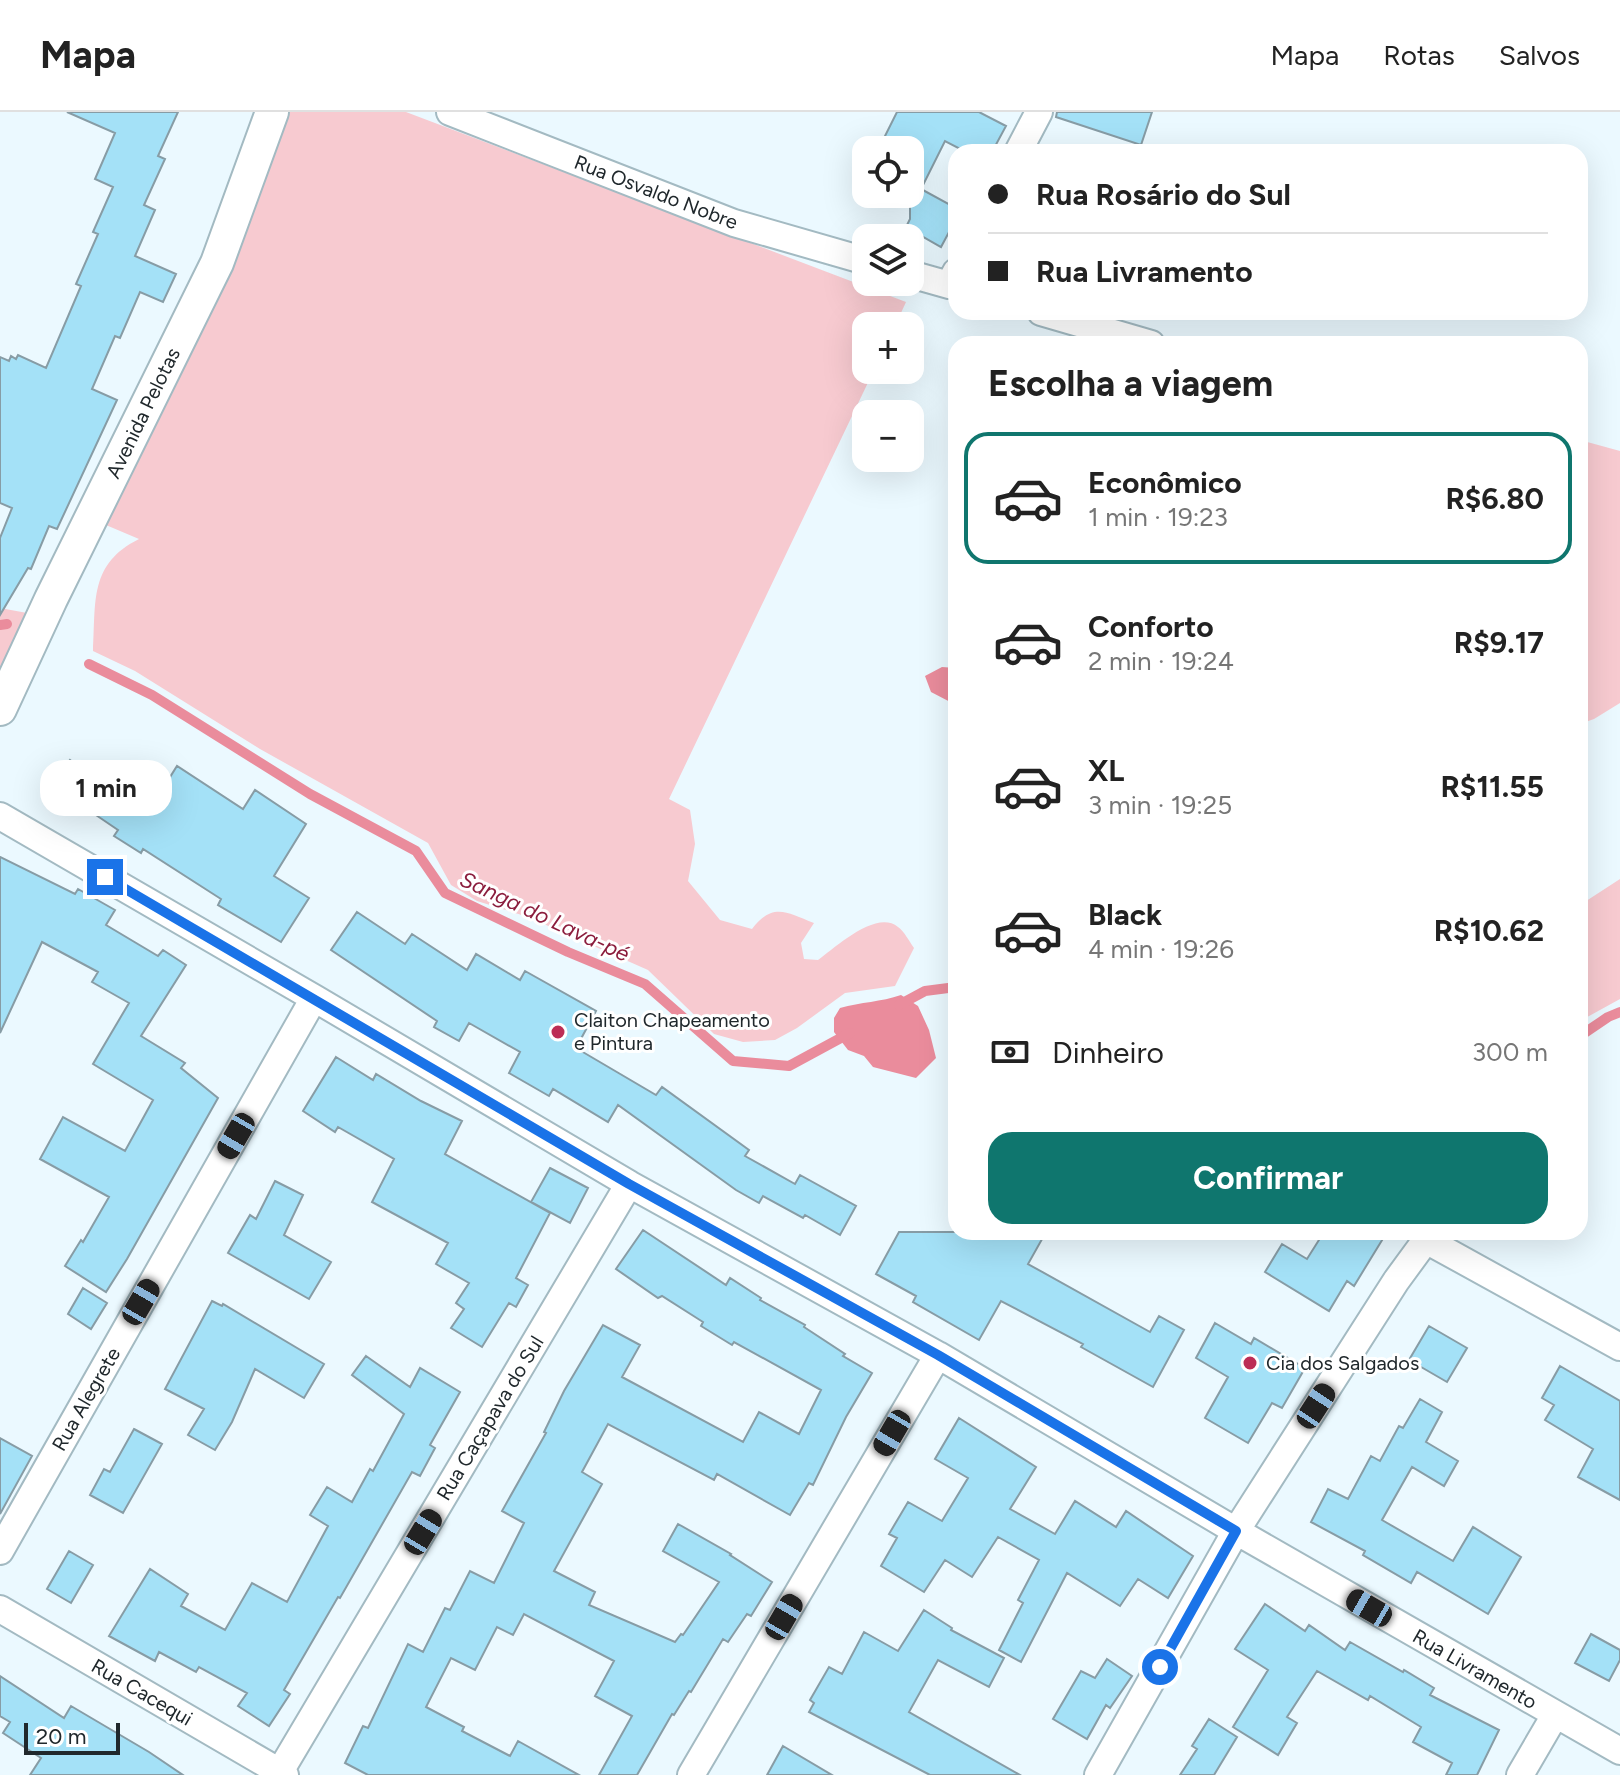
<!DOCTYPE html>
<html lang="pt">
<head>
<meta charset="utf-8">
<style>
  body { margin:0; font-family:Figtree,sans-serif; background:#f2f2f2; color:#222; height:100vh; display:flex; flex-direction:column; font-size:30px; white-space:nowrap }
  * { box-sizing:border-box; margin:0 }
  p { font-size:26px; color:#767676 }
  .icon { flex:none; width:44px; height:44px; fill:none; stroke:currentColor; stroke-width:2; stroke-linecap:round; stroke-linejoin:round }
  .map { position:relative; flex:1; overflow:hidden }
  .panel { position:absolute; left:948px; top:224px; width:640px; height:904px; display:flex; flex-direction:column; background:#fff; border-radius:24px; box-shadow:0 8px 32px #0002 }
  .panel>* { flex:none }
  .hud { position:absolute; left:948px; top:32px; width:640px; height:176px; border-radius:24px; box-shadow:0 8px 32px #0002; display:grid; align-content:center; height:176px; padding:0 40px; background:#fff }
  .fabs { position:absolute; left:852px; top:24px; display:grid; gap:16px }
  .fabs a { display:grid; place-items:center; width:72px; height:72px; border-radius:16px; background:#fff; box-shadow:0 8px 32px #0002; font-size:40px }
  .scale { position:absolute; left:24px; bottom:20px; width:96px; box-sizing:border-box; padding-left:8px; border:4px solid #20282c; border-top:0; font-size:22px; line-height:28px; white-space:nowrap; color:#20282c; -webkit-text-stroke:6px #fff; paint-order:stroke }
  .end { position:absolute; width:36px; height:36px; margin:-18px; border:10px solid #1a73e8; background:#fff; box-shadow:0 0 0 4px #fff }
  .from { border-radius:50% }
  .bubble { position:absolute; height:56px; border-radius:24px; background:#fff; box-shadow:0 8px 32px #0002; font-size:26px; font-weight:700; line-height:56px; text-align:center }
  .car { position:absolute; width:24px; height:48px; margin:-24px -12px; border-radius:10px; box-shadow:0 0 6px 2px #0007; background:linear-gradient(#222 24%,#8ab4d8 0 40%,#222 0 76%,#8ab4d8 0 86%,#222 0) }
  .hud b { display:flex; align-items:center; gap:28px; height:76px; font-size:30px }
  .hud b+b { border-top:2px solid #e0e0e0 }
  .hud i { width:20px; height:20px; background:#222 }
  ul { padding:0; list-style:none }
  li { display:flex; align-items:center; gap:24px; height:132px; margin:0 16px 12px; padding:0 24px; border:4px solid transparent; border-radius:24px }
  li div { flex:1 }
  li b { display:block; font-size:30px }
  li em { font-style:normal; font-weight:700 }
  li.active { border-color:#0f766e }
  li>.icon { width:72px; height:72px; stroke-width:1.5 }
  h2 { padding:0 40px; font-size:36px; line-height:96px }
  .pay { display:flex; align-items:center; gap:20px; height:88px; padding:0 40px; font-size:30px }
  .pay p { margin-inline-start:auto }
  .button { display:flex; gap:16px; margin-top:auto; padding:16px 40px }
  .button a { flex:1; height:92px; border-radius:24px; background:#0f766e; color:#fff; font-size:32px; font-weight:700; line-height:92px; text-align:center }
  header { display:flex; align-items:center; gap:48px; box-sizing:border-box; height:112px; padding:0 40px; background:#fff; border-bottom:2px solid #e0e0e0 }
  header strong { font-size:38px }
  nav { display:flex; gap:44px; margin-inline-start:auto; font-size:28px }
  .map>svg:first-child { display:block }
</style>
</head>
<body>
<header>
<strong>Mapa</strong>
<nav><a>Mapa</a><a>Rotas</a><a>Salvos</a></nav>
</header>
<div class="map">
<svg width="1620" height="1663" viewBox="0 0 1620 1663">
  <rect width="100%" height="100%" fill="#ebf9ff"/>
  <path fill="#f7cad0" d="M 276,0 L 406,0 L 906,190 L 895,214 L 866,214 L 866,258 L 874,258 L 669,687 L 690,698 L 695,732 L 688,769 L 720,808 L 752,817 C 773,790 786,800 814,811 L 801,831 L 804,847 L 818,848 C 835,836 876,797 898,815 C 904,819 909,829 914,836 L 895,874 L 845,881 L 797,916 L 775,928 L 743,930 L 714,922 L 648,858 L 528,805 L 477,789 L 451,773 L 428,731 L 260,637 L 135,559 L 93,539 C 96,489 89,452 139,427 L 87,405 Z
    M 1580,328 L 1620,339 L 1620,591 L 1594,607 L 1580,612 Z
    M 0,496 L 38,503 L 0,581 Z
    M 1620,767 L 1620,887 L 1580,909 L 1580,793 Z"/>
  <path fill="#ea8c9c" d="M 942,555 L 956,556 L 956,593 L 931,580 L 925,564 Z
    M 901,883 L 918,894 L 929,918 L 936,946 L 916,966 L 873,955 L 864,944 L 848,938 L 834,920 L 834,906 L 840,896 C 861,890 881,890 901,883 Z"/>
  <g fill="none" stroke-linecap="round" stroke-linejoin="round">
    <path stroke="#ea8c9c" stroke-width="10" d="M 0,513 L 7,512
      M 89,552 L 152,583 L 310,682 L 416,739 L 445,781 L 568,840 L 645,872 L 733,949 L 789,954 L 850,921
      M 899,893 L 925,879 L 956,875
      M 1580,924 L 1608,905 L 1620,900"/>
  </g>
  <path fill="#a4e1f7" stroke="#879ca5" stroke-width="2" d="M 67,0 L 178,0 L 158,44 L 165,47 L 144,93 L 155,98 L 135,144 L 176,162 L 163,190 L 140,180 L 120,226 L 115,224 L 92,277 L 117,288 L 57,417 L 49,414 L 31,457 L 28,456 L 0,503 L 0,426 L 12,396 L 0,391 L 0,245 L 9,249 L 11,244 L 16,247 L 18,243 L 46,256 L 81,174 L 76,172 L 98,122 L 93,120 L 113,75 L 95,67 L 115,21 Z
    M 897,0 L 979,0 L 1006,14 L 992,40 L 966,40 L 945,29 L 921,77 L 956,96 L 956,107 L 941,135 L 906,115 L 910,107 L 910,38 L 903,38 L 883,28 Z
    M 1057,0 L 1152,0 L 1141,33 L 1056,5 Z
    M 70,648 L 106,675 L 110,668 L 138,687 L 148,673 L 160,681 L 177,654 L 243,697 L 255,678 L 306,712 L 274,764 L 309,786 L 281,830 L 218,793 L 221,787 L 143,737 L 141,741 L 114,724 L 118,718 L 90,699 L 91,697 L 54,669 Z
    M 0,745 L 75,782 L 78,777 L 115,798 L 106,813 L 158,844 L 163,838 L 186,853 L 141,924 L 185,951 L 181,956 L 218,986 L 127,1147 L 106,1180 L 65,1154 L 81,1128 L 83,1130 L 109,1085 L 40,1047 L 63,1005 L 125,1039 L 153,988 L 93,952 L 129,891 L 92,870 L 98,860 L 42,830 L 0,921 Z
    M 357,800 L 405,832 L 412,822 L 467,858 L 476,842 L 520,868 L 525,859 L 596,899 L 576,936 L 656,983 L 662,975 L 749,1038 L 745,1044 L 795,1072 L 800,1063 L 856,1094 L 840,1123 L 805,1103 L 803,1106 L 763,1084 L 759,1091 L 736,1078 L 618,993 L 608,1010 L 553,977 L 549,984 L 509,961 L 520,940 L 469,911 L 459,929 L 434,915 L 437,909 L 331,838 Z
    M 336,945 L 373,968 L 376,962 L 421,989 L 462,1009 L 445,1042 L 550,1101 L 516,1166 L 528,1173 L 516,1195 L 509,1191 L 482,1235 L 451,1216 L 464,1197 L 456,1191 L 469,1171 L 436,1152 L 448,1131 L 372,1090 L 394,1047 L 338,1015 L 335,1020 L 303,999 Z
    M 550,1056 L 588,1076 L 570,1111 L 531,1090 Z
    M 275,1069 L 303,1083 L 284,1123 L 331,1150 L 309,1187 L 228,1141 L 250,1103 L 256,1107 Z
    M 643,1118 L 726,1173 L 730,1166 L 761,1186 L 760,1188 L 805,1213 L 804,1215 L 845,1242 L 843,1244 L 872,1261 L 846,1305 L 813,1373 L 809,1371 L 790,1403 L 717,1362 L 714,1368 L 608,1312 L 582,1360 L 602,1372 L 554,1459 L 595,1480 L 589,1493 L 675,1530 L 681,1522 L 683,1523 L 719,1470 L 663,1439 L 678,1412 L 731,1442 L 730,1443 L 772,1470 L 751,1504 L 747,1502 L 728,1530 L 723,1527 L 691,1580 L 689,1579 L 674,1603 L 672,1602 L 637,1663 L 599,1663 L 632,1604 L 595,1584 L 614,1549 L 524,1502 L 513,1523 L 497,1515 L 475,1558 L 451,1546 L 426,1595 L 464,1615 L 462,1619 L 510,1644 L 518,1629 L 579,1663 L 368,1663 L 345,1651 L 363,1614 L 368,1616 L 408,1532 L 423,1540 L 445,1496 L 450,1498 L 470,1459 L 494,1471 L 524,1411 L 502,1399 L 546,1321 L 544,1320 L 564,1279 L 603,1213 L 640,1233 L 622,1265 L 743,1330 L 759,1300 L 799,1322 L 821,1278 L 734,1230 L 732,1233 L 701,1214 L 703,1210 L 662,1184 L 658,1186 L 616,1157 Z
    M 899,1120 L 1046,1120 L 1028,1152 L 1150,1220 L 1159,1204 L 1184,1218 L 1153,1275 L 1081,1235 L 1083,1232 L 1001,1189 L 979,1228 L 913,1190 L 916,1184 L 876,1162 Z
    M 1324,1120 L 1387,1120 L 1354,1174 L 1347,1169 L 1329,1199 L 1265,1160 L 1282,1132 L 1307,1147 Z
    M 83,1176 L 107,1191 L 91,1217 L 68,1202 Z
    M 212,1189 L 222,1194 L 223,1192 L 324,1252 L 304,1286 L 255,1257 L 232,1310 L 215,1338 L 188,1323 L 204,1297 L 165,1277 Z
    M 1215,1211 L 1251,1232 L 1254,1226 L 1305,1256 L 1282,1296 L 1272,1291 L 1248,1331 L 1205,1306 L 1228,1265 L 1196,1246 Z
    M 1429,1214 L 1467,1236 L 1447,1270 L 1409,1248 Z
    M 366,1244 L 410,1275 L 420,1256 L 460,1280 L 430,1333 L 435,1336 L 420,1364 L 412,1360 L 340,1486 L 338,1485 L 284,1578 L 290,1582 L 269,1614 L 238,1594 L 247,1581 L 199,1555 L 196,1560 L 159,1540 L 155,1549 L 109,1524 L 150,1457 L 188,1482 L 181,1494 L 225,1518 L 252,1471 L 287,1490 L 328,1414 L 310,1403 L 327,1375 L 352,1390 L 370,1357 L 373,1359 L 404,1302 L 352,1263 Z
    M 1560,1254 L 1620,1289 L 1620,1388 L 1578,1365 L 1593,1337 L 1545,1308 L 1554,1293 L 1542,1286 Z
    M 1420,1287 L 1442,1300 L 1426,1330 L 1458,1349 L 1444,1374 L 1412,1355 L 1382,1408 L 1453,1449 L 1473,1415 L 1521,1445 L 1488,1502 L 1417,1460 L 1411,1471 L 1363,1443 L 1365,1439 L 1311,1410 L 1328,1377 L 1348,1387 L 1371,1344 L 1380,1349 L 1399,1314 L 1403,1316 Z
    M 959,1306 L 1036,1355 L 1010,1397 L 1055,1422 L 1075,1389 L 1116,1415 L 1126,1399 L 1193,1444 L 1168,1486 L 1138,1467 L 1120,1494 L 1067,1461 L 1021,1550 L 999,1538 L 1023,1491 L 1018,1488 L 1039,1448 L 998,1425 L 972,1465 L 945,1448 L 924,1480 L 881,1454 L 897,1426 L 889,1422 L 908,1390 L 942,1409 L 968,1366 L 935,1347 Z
    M 134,1317 L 162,1332 L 123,1401 L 90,1383 L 104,1357 L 110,1360 Z
    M 0,1326 L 32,1344 L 0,1402 Z
    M 69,1439 L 93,1453 L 71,1491 L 47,1477 Z
    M 1265,1492 L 1305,1519 L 1309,1513 L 1345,1538 L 1350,1530 L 1403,1560 L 1404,1558 L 1434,1576 L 1430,1583 L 1499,1618 L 1477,1663 L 1446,1663 L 1452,1651 L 1413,1630 L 1421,1615 L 1370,1584 L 1368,1588 L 1317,1559 L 1287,1605 L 1297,1611 L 1278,1643 L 1233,1615 L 1268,1558 L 1235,1537 Z
    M 924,1498 L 952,1516 L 951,1518 L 1004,1546 L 989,1575 L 938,1548 L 909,1600 L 1020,1663 L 930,1663 L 809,1600 L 814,1591 L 810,1588 L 829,1555 L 842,1562 L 864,1520 L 898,1539 Z
    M 1591,1522 L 1620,1538 L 1620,1548 L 1609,1569 L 1575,1551 Z
    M 1107,1547 L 1132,1564 L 1110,1596 L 1106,1593 L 1087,1627 L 1053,1607 L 1081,1559 L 1095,1566 Z
    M 0,1564 L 64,1606 L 71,1594 L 149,1640 L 183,1663 L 30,1663 L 41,1646 L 3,1621 L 10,1610 L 0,1604 Z
    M 1209,1607 L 1237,1625 L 1214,1663 L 1180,1663 L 1197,1637 L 1192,1634 Z
    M 783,1634 L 832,1663 L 767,1663 Z"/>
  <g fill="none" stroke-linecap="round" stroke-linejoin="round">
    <g stroke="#a3bac2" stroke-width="30">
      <path id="minor" d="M 450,0 L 734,111 L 866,149
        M 1018,40 L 1039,0
        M 910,162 L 949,173 L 956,160
        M 1041,200 L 1151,232
        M 0,704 L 314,886 L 629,1072 L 938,1243 L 1236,1419 L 1620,1639
        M 0,1439 L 314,886
        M 0,1497 L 285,1663
        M 278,1663 L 629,1072
        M 691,1663 L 938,1243
        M 1098,1663 L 1236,1419 L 1396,1169 L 1426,1128 L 1620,1235
        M 1520,1663 L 1555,1603"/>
    </g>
    <g stroke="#a3bac2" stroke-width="36">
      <path id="tertiary" d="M 0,597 L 51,487 L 217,151 L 272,0"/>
    </g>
    <use href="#minor" stroke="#fff" stroke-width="26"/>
    <use href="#tertiary" stroke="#fff" stroke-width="32"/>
  </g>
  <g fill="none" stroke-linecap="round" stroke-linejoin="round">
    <path stroke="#1a73e8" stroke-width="10" d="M 105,765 L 629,1072 L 938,1243 L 1236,1419 L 1160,1555"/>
  </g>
  <g fill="#bc2d56" stroke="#fff" stroke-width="3">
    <circle cx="558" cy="920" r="8"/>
    <circle cx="1250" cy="1251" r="8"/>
  </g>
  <g text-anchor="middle" stroke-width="6" stroke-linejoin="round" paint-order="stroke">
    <g font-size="20" fill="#20282c" stroke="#fff">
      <text transform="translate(656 80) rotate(21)" y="7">Rua Osvaldo Nobre</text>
      <text transform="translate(143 301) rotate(-64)" y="7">Avenida Pelotas</text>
      <text transform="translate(86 1287) rotate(-60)" y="7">Rua Alegrete</text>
      <text transform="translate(490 1306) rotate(-59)" y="7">Rua Caçapava do Sul</text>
      <text transform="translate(1475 1557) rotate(30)" y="7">Rua Livramento</text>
      <text transform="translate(142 1580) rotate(30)" y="7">Rua Cacequi</text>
    </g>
    <g font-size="20" fill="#20282c" stroke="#fff" text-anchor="start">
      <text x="574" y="915">Claiton Chapeamento<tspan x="574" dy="23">e Pintura</tspan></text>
      <text x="1266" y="1258">Cia dos Salgados</text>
    </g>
    <g font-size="22" font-style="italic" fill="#8b1d3d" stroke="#fff">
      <text transform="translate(545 804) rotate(25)" y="8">Sanga do Lava-pé</text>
    </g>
  </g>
</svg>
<div class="fabs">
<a><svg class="icon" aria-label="locate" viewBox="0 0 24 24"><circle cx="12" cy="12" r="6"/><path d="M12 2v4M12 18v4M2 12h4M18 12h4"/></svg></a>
<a><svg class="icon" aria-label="layers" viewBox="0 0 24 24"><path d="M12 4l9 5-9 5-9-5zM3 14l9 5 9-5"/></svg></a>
<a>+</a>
<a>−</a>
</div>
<div class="scale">20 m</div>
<i class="end from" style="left:1160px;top:1555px"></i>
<i class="end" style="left:105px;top:765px"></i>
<div class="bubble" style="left:40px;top:648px;width:132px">1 min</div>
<i class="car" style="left:236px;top:1024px;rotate:210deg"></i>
<i class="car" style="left:141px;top:1190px;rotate:30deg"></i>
<i class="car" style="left:1316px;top:1294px;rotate:33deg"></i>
<i class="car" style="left:892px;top:1321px;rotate:210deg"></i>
<i class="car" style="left:423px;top:1420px;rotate:31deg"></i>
<i class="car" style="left:1369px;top:1496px;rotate:300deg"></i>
<i class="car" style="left:784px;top:1505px;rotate:30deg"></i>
<div class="hud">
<b><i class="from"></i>Rua Rosário do Sul</b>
<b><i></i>Rua Livramento</b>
</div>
<section class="panel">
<h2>Escolha a viagem</h2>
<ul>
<li class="active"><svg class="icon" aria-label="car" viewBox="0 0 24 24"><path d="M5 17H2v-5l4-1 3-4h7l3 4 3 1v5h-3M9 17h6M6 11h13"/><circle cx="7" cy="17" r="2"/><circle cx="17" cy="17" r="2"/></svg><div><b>Econômico</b><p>1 min · 19:23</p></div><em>R$6.80</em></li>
<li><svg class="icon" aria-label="car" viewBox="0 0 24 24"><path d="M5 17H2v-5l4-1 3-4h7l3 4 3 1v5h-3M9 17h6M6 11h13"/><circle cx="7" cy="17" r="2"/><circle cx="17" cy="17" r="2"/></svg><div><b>Conforto</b><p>2 min · 19:24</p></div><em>R$9.17</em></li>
<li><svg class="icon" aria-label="car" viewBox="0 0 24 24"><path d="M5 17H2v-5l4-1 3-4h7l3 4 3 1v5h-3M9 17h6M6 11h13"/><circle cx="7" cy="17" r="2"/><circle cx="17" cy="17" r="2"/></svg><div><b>XL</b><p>3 min · 19:25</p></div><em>R$11.55</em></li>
<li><svg class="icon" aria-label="car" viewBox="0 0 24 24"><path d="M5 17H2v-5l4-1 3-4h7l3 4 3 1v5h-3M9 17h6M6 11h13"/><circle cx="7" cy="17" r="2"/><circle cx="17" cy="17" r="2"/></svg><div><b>Black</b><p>4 min · 19:26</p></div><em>R$10.62</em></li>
</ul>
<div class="pay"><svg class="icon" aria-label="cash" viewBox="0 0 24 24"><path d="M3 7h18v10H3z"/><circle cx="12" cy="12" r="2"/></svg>Dinheiro<p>300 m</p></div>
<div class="button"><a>Confirmar</a></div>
</section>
</div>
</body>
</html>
